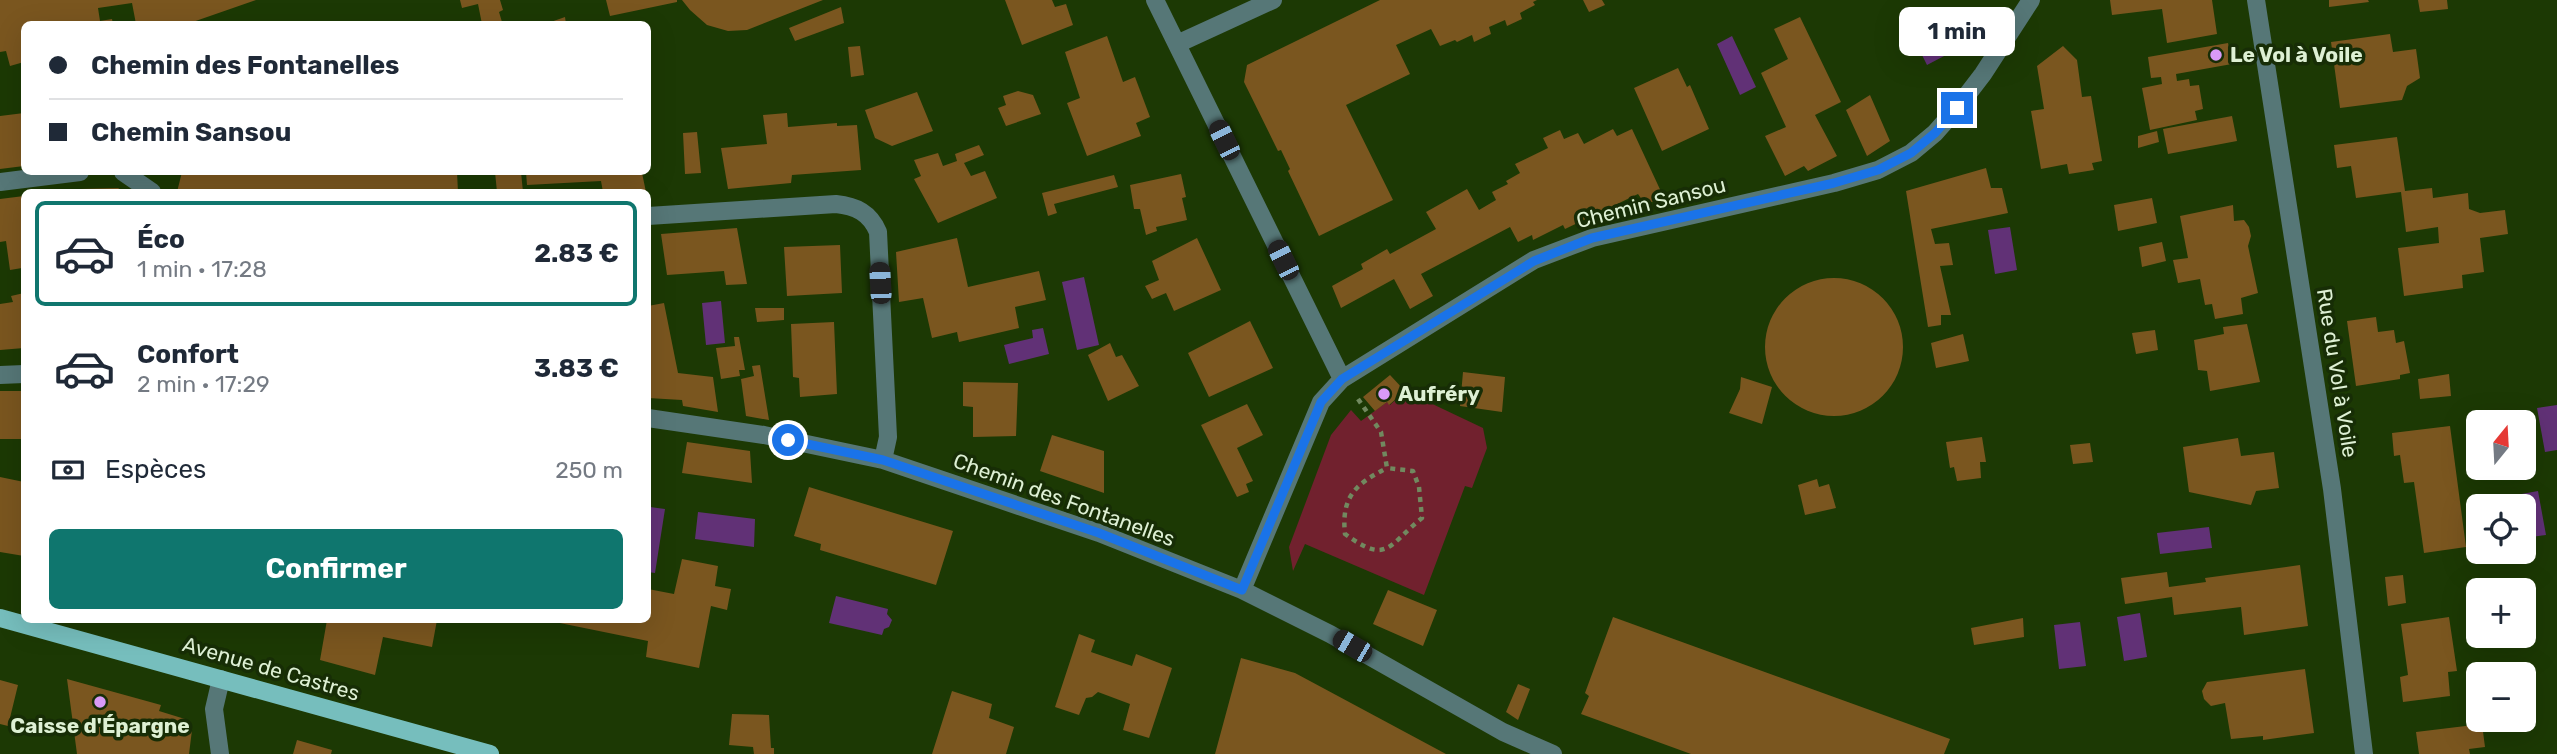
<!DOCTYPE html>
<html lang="fr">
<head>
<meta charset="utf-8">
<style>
  body { margin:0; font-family:Rubik,sans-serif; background:#f6f6f7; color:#1f2937; height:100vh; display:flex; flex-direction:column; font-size:26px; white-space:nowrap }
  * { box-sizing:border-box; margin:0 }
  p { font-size:23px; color:#747a83 }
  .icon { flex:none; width:38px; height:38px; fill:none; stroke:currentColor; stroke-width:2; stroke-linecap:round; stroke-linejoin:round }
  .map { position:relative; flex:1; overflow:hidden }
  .sheet { position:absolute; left:21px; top:189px; width:630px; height:434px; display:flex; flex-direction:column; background:#fff; border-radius:10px; box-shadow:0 7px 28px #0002 }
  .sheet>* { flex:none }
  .guide { position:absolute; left:21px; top:21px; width:630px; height:154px; border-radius:10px; box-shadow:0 7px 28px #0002; display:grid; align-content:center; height:154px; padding:0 28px; background:#fff }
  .needle { width:46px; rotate:18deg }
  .buttons { position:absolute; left:2466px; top:410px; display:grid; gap:14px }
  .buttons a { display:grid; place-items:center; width:70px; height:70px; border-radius:10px; background:#fff; box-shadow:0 7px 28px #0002; font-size:35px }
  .end { position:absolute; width:32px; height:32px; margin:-16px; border:9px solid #1a73e8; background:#fff; box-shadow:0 0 0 4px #fff }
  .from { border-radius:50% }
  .bubble { position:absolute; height:49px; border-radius:10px; background:#fff; box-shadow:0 7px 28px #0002; font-size:23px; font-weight:700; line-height:49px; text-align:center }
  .car { position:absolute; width:21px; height:42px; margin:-21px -10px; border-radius:9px; box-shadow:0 0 5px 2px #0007; background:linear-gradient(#222 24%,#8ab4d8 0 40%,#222 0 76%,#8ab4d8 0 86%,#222 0) }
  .guide b { display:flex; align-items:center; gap:24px; height:66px; font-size:26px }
  .guide b+b { border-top:2px solid #e0e1e3 }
  .guide i { width:18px; height:18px; background:#1f2937 }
  ul { padding:12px 0 0; list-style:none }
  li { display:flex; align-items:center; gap:21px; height:105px; margin:0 14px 10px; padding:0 14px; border:4px solid transparent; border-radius:10px }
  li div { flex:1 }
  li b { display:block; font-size:26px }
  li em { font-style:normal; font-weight:700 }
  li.current { border-color:#0f766e }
  li>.icon { width:63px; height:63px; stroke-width:1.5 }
  .pay { display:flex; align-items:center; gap:18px; height:77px; padding:0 28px; font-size:26px }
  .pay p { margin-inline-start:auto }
  .action { display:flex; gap:14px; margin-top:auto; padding:14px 28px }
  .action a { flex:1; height:80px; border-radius:10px; background:#0f766e; color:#fff; font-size:28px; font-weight:700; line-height:80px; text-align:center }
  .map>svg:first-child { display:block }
</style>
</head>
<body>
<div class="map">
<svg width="2557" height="754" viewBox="0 0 2557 754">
  <rect width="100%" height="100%" fill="#1c3904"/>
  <path fill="#71212e" d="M 1405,391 L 1483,428 L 1487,448 L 1472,488 L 1465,486 L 1424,595 L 1305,544 L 1293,571 L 1289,547 L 1331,435 L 1351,410 L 1361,421 L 1387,402 L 1390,405 Z"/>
  <path fill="#613176" d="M 1925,13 L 1946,55 L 1927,65 L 1906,23 Z
    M 1732,36 L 1756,87 L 1740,95 L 1717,44 Z
    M 2010,227 L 2017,270 L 1995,274 L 1988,230 Z
    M 1084,277 L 1099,345 L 1077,350 L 1062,282 Z
    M 721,301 L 725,343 L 706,345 L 702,303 Z
    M 1043,328 L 1049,354 L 1009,364 L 1004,345 L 1033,338 L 1032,330 Z
    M 2557,405 L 2557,450 L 2545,452 L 2537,408 Z
    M 2538,491 L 2546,535 L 2524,538 L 2524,506 L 2518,506 L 2516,495 Z
    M 650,507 L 665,509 L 655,573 L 648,572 L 648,525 Z
    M 698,512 L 755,519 L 754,547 L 695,539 Z
    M 2209,527 L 2212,548 L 2160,554 L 2157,533 Z
    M 836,596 L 888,609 L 887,614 L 892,620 L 889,627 L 884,629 L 882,635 L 829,623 Z
    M 2140,613 L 2147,657 L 2124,661 L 2117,617 Z
    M 2080,622 L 2086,666 L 2059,669 L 2054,625 Z"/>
  <path fill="#7a561f" d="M 0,0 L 256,0 L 187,24 L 136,24 L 132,3 L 98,8 L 100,21 L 112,19 L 113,24 L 24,24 L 24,62 L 10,66 L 6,51 L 0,52 Z
    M 460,0 L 500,0 L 503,10 L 499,12 L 502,22 L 482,24 L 478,4 L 462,8 Z
    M 606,0 L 677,0 L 677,2 L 610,16 Z
    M 682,0 L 823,0 L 747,30 L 728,31 L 707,25 L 690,10 Z
    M 1005,0 L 1052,0 L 1055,7 L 1066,4 L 1073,25 L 1022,45 Z
    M 1380,0 L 1537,0 L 1533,2 L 1535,5 L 1520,13 L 1522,19 L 1507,26 L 1505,20 L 1489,27 L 1491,34 L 1474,42 L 1472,35 L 1457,42 L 1455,40 L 1440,46 L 1431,29 L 1396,45 L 1410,74 L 1346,105 L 1393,200 L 1319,236 L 1288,171 L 1290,169 L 1281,150 L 1278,151 L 1244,82 L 1247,65 Z
    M 1583,0 L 1602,0 L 1605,5 L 1589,12 Z
    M 2110,0 L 2212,0 L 2217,34 L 2167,43 L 2162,9 L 2112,15 Z
    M 2329,0 L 2368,0 L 2369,2 L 2329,7 Z
    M 2418,0 L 2447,0 L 2448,9 L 2420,12 Z
    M 841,7 L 844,23 L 795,41 L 789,28 Z
    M 565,17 L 566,24 L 545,24 Z
    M 1800,17 L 1841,102 L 1815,115 L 1837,156 L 1808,171 L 1804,166 L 1785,176 L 1765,136 L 1786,127 L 1761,73 L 1788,59 L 1774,29 Z
    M 2390,34 L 2393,52 L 2416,49 L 2420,78 L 2407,86 L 2402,100 L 2340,108 L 2331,42 Z
    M 1107,36 L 1123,82 L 1135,77 L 1150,117 L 1136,123 L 1141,136 L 1087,156 L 1067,103 L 1080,98 L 1065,52 Z
    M 2228,43 L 2232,64 L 2176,74 L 2177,81 L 2189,79 L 2190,86 L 2199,85 L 2203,109 L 2195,111 L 2197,120 L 2150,130 L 2142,88 L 2162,84 L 2161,77 L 2151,78 L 2148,57 Z
    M 860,46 L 864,75 L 851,77 L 848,47 Z
    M 2063,46 L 2077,60 L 2082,97 L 2091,96 L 2102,161 L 2092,163 L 2094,170 L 2069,174 L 2067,164 L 2041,169 L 2031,111 L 2044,109 L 2037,66 Z
    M 1678,68 L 1687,87 L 1690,85 L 1709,129 L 1662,151 L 1634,88 Z
    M 1018,91 L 1033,95 L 1041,114 L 1006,126 L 998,108 L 1006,105 L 1003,96 Z
    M 917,92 L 933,131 L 892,146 L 875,138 L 865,110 Z
    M 1870,95 L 1890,141 L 1867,156 L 1846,110 Z
    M 24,113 L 24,166 L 0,169 L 0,116 Z
    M 787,113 L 788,127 L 837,123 L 837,126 L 857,125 L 861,170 L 792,175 L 791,183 L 728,189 L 721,148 L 767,144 L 763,115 Z
    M 2232,116 L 2237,141 L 2168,154 L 2163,129 Z
    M 1613,129 L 1617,136 L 1632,129 L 1664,198 L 1645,204 L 1638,194 L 1565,229 L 1563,225 L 1533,240 L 1532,235 L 1518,242 L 1510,227 L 1421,274 L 1433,296 L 1410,309 L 1394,279 L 1341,308 L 1332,286 L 1363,269 L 1361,264 L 1387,249 L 1390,254 L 1436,229 L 1426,212 L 1467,189 L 1479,210 L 1496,200 L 1492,192 L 1508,184 L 1506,181 L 1520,173 L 1515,164 L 1548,148 L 1543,138 L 1560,130 L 1564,139 L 1578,133 L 1584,144 Z
    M 2157,131 L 2159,142 L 2138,148 L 2138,136 Z
    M 697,132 L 701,173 L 685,174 L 683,133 Z
    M 2397,137 L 2405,191 L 2432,188 L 2433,198 L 2468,193 L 2469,209 L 2480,213 L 2505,210 L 2508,234 L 2480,238 L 2484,272 L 2462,275 L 2463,288 L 2404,296 L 2398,248 L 2439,243 L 2438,227 L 2406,232 L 2401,192 L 2356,198 L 2351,166 L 2337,168 L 2334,145 Z
    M 979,145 L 984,155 L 964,163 L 971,176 L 985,171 L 997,198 L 938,223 L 914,179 L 921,176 L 914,160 L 938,153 L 943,166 L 957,161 L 955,154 Z
    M 1986,168 L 1991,188 L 2002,188 L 2008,213 L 1931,229 L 1935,244 L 1949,243 L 1953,265 L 1940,266 L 1951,315 L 1941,315 L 1941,325 L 1928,327 L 1906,191 Z
    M 182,172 L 321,172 L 322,174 L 352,172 L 457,172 L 458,192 L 177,192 Z
    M 495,172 L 521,172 L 523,192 L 497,192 Z
    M 526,172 L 642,173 L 646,192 L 603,192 L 601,181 L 527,185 Z
    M 1181,174 L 1186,197 L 1182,198 L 1187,220 L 1156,227 L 1157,231 L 1146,235 L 1140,209 L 1134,209 L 1130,185 Z
    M 1114,175 L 1118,187 L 1054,204 L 1057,213 L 1048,216 L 1042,193 Z
    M 118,188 L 125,192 L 60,192 L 60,191 L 80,189 Z
    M 24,196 L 24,275 L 23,275 L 22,268 L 10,270 L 6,241 L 0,242 L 0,199 Z
    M 2152,198 L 2157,223 L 2118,231 L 2114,205 Z
    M 2233,205 L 2234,221 L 2244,220 L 2249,227 L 2251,236 L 2248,246 L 2258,293 L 2241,298 L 2243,314 L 2215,319 L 2212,304 L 2205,305 L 2200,279 L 2178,283 L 2173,260 L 2188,258 L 2180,216 Z
    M 737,228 L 747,284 L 726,285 L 724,271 L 667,275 L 661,234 Z
    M 957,238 L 968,287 L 1039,271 L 1046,300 L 1015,307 L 1019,328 L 959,342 L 957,332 L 932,338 L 923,298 L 899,302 L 896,252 Z
    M 1197,238 L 1221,290 L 1174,311 L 1166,293 L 1152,299 L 1145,286 L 1159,280 L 1152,261 Z
    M 2162,242 L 2166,261 L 2142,267 L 2139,247 Z
    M 840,245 L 842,293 L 787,296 L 784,247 Z
    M1765 347a69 69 0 1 1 138 0a69 69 0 1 1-138 0Z
    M 24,293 L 24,348 L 0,350 L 0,304 L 13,302 L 11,296 Z
    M 664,303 L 678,373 L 713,377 L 718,412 L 683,406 L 682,400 L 648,398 L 648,351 L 651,351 L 648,306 Z
    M 755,308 L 784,308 L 784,320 L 757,322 Z
    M 2376,317 L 2378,332 L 2394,330 L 2396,343 L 2404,341 L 2410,373 L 2400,375 L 2400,379 L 2356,386 L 2347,321 Z
    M 1250,321 L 1273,368 L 1209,397 L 1188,353 Z
    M 834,322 L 837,394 L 800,397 L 799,378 L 793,377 L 791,324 Z
    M 2247,324 L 2260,382 L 2210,391 L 2207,371 L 2198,370 L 2194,340 L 2224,334 L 2223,327 Z
    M 2155,330 L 2158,350 L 2136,354 L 2132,333 Z
    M 1963,334 L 1969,361 L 1936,368 L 1931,343 Z
    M 734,337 L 739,337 L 745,370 L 739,370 L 740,376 L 721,379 L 716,348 L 735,346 Z
    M 1110,343 L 1116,357 L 1122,355 L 1139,386 L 1108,401 L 1088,355 Z
    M 760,365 L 769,420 L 746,416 L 741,379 L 754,376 L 752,366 Z
    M 1463,372 L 1505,377 L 1502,412 L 1460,406 Z
    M 2449,374 L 2451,396 L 2420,399 L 2418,379 Z
    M 1390,375 L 1405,391 L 1389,405 L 1387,402 L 1375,411 L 1363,397 Z
    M 1741,377 L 1772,387 L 1762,424 L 1729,413 L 1740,389 Z
    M 963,382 L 1018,383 L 1016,436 L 973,437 L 973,407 L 963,406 Z
    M 0,391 L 24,391 L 24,439 L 0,439 Z
    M 1247,404 L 1263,435 L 1237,448 L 1253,481 L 1246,484 L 1249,492 L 1237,497 L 1201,425 Z
    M 2450,426 L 2466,547 L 2424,553 L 2414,482 L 2404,483 L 2400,455 L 2394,456 L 2392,433 Z
    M 1052,435 L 1104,451 L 1104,493 L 1040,471 Z
    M 1982,437 L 1986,462 L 1980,462 L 1981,478 L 1957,481 L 1954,467 L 1950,468 L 1946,442 Z
    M 2238,438 L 2241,456 L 2274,452 L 2279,488 L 2256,491 L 2251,505 L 2189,492 L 2183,447 Z
    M 687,442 L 750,451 L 752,483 L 682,473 Z
    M 2090,443 L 2093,462 L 2073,464 L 2070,445 Z
    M 0,477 L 24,482 L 24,556 L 0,552 Z
    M 1817,479 L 1819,487 L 1829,484 L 1836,508 L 1805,515 L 1798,485 Z
    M 809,487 L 953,531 L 936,585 L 820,550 L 821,544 L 794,536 Z
    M 682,559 L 718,566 L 715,586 L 731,589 L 727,610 L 711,606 L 699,668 L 646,657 L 648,641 L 550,621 L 648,620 L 648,589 L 674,594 Z
    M 2300,565 L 2308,626 L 2244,635 L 2241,607 L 2174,615 L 2172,597 L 2125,604 L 2121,578 L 2167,572 L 2169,587 L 2206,582 L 2205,578 Z
    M 2403,575 L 2406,603 L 2388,606 L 2385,577 Z
    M 1388,590 L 1437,610 L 1423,646 L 1373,624 Z
    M 1613,617 L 1950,739 L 1944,754 L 1691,754 L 1581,714 L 1589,696 L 1585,693 Z
    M 2449,617 L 2457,671 L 2448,672 L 2450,696 L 2403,702 L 2400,677 L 2408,675 L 2401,624 Z
    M 2023,618 L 2024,637 L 1974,645 L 1971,628 Z
    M 327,620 L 437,620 L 432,647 L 383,637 L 375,675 L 320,660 Z
    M 1079,634 L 1095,640 L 1091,652 L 1132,666 L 1136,654 L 1172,668 L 1149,738 L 1123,730 L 1130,704 L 1098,692 L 1092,697 L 1086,698 L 1079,715 L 1055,707 Z
    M 1241,658 L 1295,673 L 1446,754 L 1215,754 Z
    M 2305,669 L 2314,733 L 2263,740 L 2263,736 L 2231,739 L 2225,703 L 2211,706 L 2204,699 L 2202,691 L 2207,682 Z
    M 67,679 L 161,705 L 159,711 L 185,719 L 192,730 L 189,754 L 77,754 Z
    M 0,680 L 18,685 L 8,726 L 0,724 Z
    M 1518,684 L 1530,689 L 1518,720 L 1506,712 Z
    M 952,691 L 992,704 L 989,718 L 1014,727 L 1006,754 L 932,754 Z
    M 732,714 L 769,715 L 771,748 L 774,748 L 774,754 L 754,754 L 753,747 L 729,745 Z
    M 2482,724 L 2485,747 L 2469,749 L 2470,754 L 2419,754 L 2416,732 Z
    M 297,740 L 332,750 L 331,754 L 293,754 Z"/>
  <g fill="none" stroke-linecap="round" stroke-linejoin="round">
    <path stroke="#71895f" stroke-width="4.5" stroke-dasharray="5 5" stroke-linecap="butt" d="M 1358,399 L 1381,432 L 1387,468 L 1413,471 L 1419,487 L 1422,518 C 1387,546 1388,565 1345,534 C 1341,496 1356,484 1387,468"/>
    <path stroke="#567777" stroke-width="18" d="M 1155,0 L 1342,379
      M 2256,0 L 2332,489 L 2364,754
      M 1177,44 L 1273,0
      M 123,172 L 152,192
      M 0,182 L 80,172
      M 648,216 L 836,204 C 856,206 870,213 878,232 L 888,437 L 883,460
      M 0,375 L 24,374
      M 648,418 L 764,435 L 883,460 L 1099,533 L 1242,590 L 1330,634 L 1503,732 L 1553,754
      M 1242,590 L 1321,402 L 1342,379 L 1534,260 L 1592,238 L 1834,183 L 1878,170 L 1911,153 L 1935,133 L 1957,108 L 1983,74 L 2031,0
      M 220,754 L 214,709 L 221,679"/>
    <path stroke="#76bebd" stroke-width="18" d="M 0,618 L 490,754"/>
  </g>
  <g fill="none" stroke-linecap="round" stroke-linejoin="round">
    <path stroke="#1a73e8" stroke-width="9" d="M 788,440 L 883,460 L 1099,533 L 1242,590 L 1321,402 L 1342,379 L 1534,261 L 1592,238 L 1834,183 L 1878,170 L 1911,153 L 1935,133 L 1957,108"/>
  </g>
  <g fill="#d99af7" stroke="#172d06" stroke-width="2.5">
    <circle cx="2216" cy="55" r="7"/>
    <circle cx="1384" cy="394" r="7"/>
    <circle cx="100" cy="702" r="7"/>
  </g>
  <g text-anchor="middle" stroke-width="7" stroke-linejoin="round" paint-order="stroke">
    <g font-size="21" font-weight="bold" fill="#def0d4" stroke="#172d06" text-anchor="start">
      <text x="2230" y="62">Le Vol à Voile</text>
      <text x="1398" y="401">Aufréry</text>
      <text x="100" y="733" text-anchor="middle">Caisse d'Épargne</text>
    </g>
    <g font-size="21" fill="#def0d4" stroke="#172d06">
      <text transform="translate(1651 203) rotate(-14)" y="7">Chemin Sansou</text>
      <text transform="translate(2337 373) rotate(81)" y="7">Rue du Vol à Voile</text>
      <text transform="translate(1064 500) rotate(20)" y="7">Chemin des Fontanelles</text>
      <text transform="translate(271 669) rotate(16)" y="7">Avenue de Castres</text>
    </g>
  </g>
</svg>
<div class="buttons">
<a><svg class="needle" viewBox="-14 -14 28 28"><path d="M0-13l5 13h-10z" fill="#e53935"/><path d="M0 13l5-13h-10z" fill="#747a83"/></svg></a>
<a><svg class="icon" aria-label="locate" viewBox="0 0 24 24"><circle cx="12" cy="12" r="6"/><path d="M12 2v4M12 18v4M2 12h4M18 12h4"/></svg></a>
<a>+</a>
<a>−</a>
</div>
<i class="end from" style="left:788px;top:440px"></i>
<i class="end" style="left:1957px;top:108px"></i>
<div class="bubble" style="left:1899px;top:7px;width:116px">1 min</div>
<i class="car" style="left:1224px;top:140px;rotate:334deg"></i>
<i class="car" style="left:1283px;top:260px;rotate:334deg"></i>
<i class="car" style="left:880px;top:283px;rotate:357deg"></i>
<i class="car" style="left:1352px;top:646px;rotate:300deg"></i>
<div class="guide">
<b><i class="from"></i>Chemin des Fontanelles</b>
<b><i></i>Chemin Sansou</b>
</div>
<section class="sheet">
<ul>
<li class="current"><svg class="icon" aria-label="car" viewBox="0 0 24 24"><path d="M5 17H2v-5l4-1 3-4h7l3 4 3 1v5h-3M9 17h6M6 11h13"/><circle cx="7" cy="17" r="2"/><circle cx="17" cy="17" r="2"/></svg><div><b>Éco</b><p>1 min · 17:28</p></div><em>2.83 €</em></li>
<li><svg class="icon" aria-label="car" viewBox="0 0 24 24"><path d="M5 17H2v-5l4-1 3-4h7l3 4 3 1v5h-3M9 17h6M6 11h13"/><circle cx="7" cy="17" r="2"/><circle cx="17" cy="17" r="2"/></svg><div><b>Confort</b><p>2 min · 17:29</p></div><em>3.83 €</em></li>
</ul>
<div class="pay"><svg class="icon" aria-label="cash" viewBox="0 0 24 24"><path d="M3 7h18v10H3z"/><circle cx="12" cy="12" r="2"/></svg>Espèces<p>250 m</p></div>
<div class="action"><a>Confirmer</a></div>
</section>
</div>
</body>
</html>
